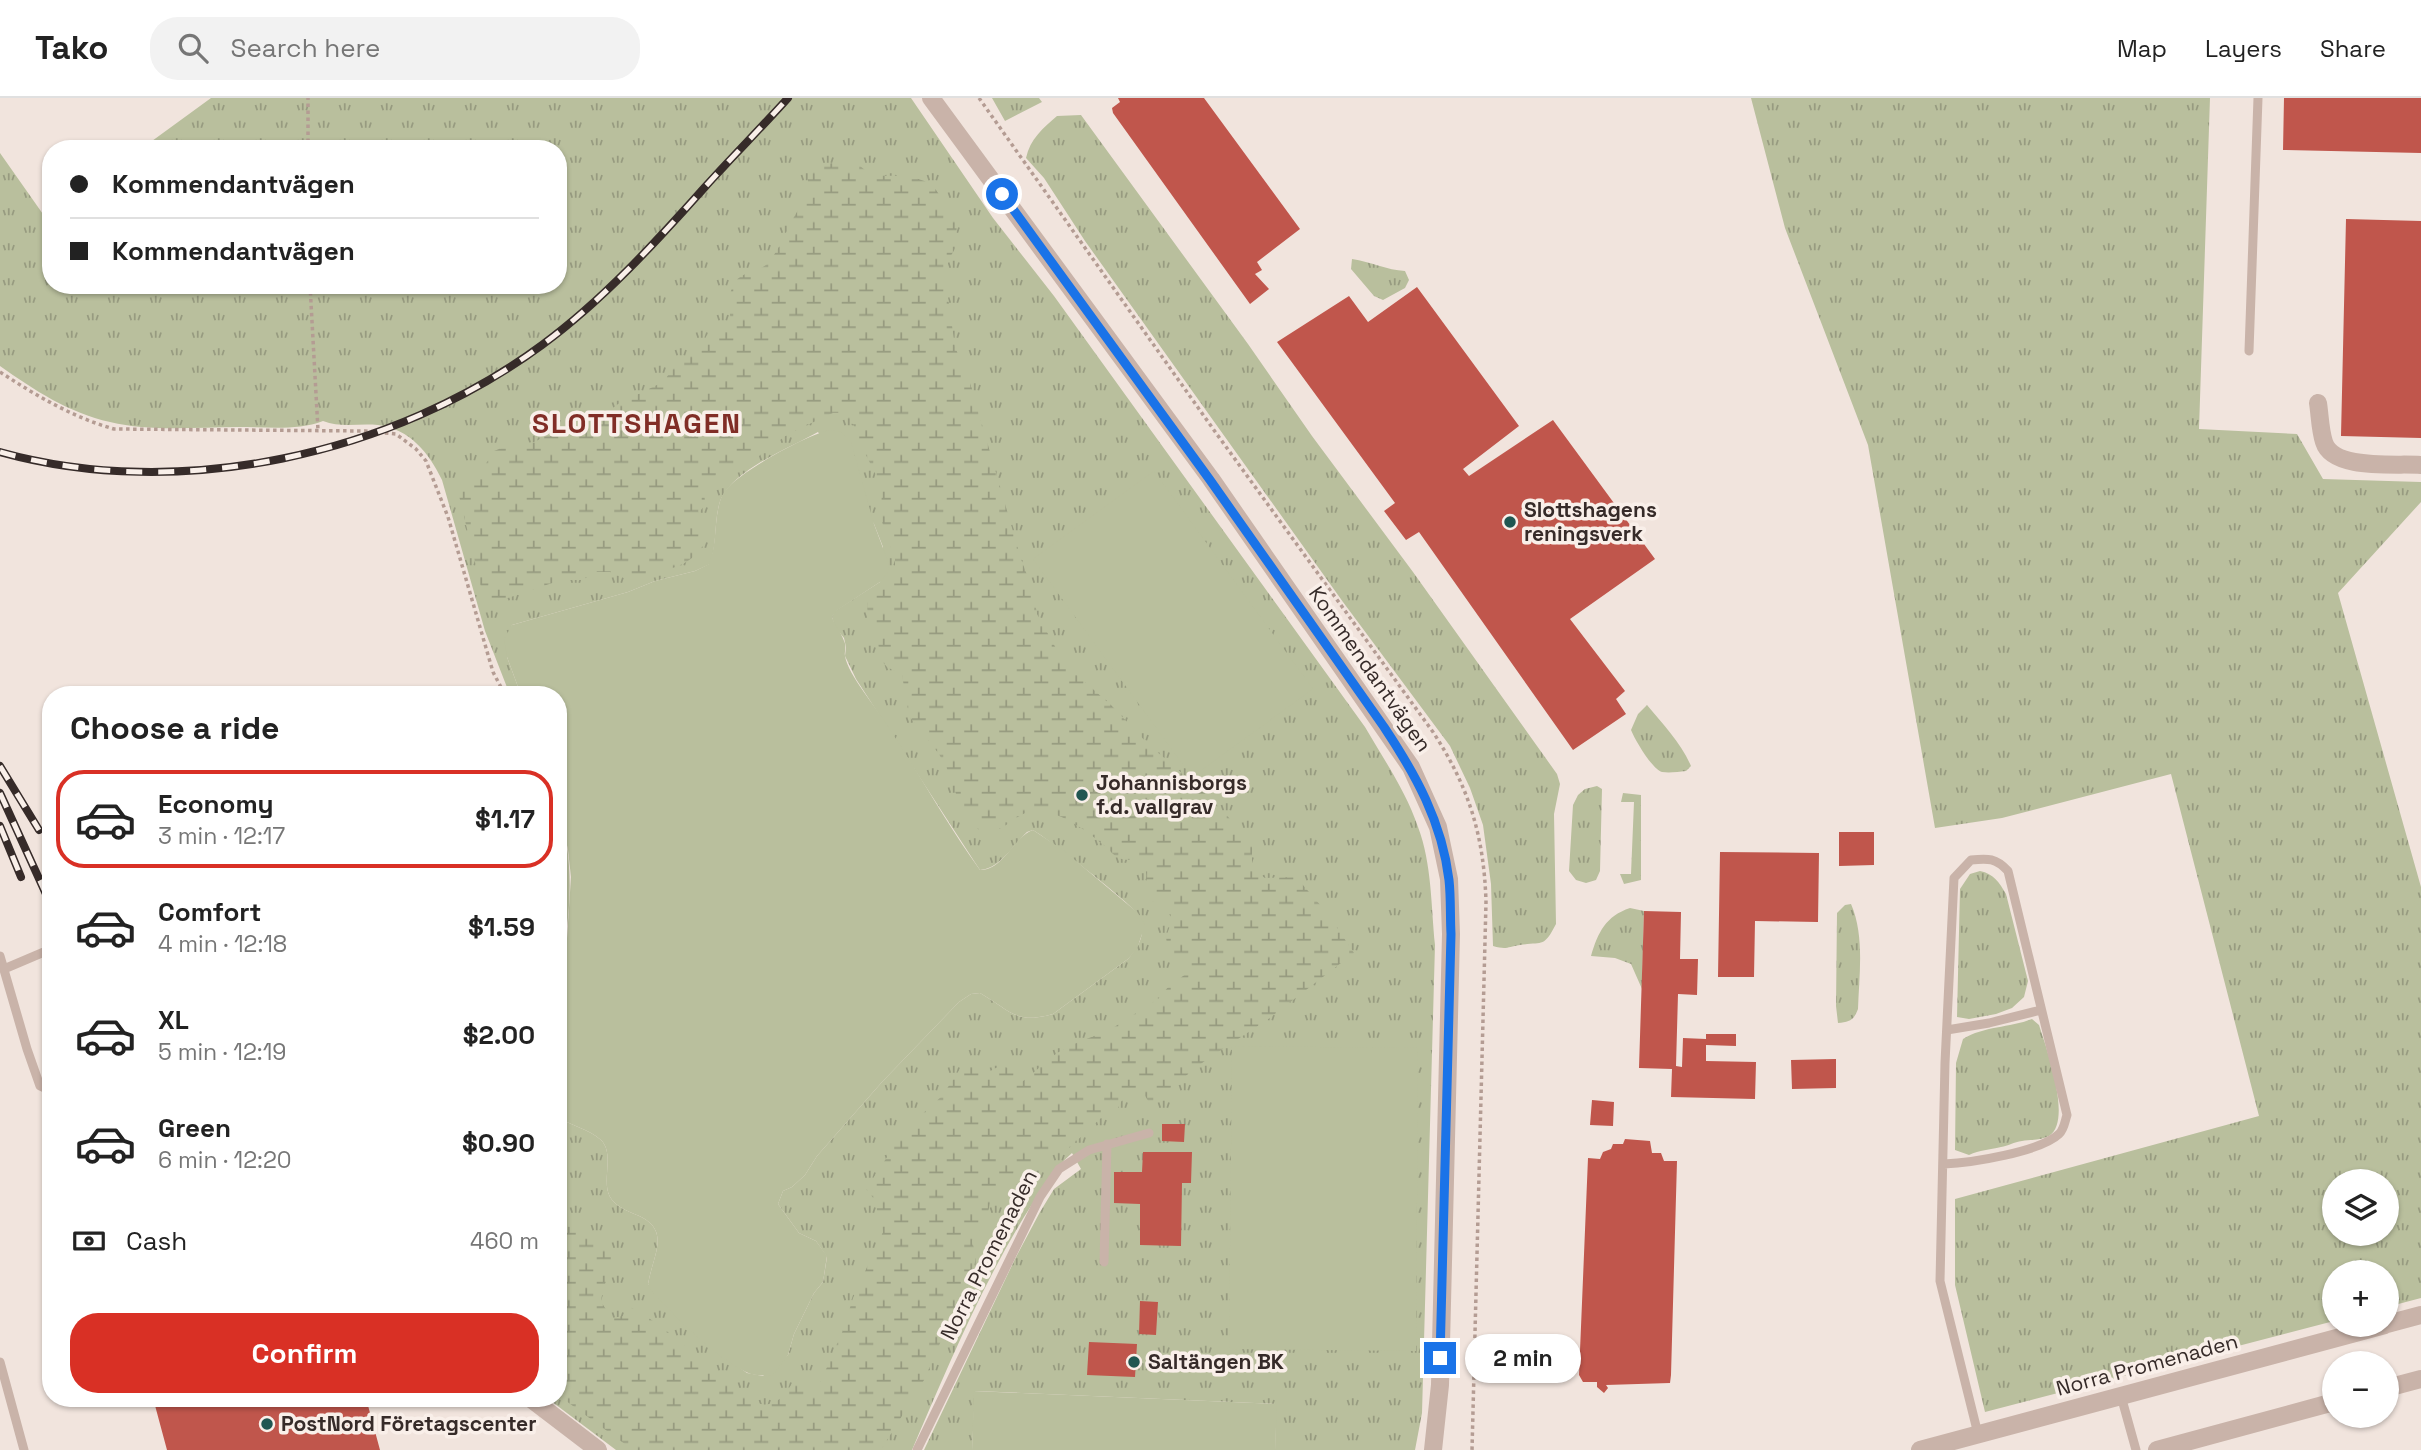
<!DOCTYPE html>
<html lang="en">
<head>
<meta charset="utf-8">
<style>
  body { margin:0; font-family:"Space Grotesk",sans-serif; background:#f2f2f2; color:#222; height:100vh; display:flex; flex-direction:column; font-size:26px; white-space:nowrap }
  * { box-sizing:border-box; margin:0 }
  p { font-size:23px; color:#767676 }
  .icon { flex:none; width:38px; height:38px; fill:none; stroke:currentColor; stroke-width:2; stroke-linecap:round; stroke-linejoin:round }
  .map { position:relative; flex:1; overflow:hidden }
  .side { position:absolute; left:42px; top:588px; width:525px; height:721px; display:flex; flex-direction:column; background:#fff; border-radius:28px; box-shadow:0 2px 5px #0004 }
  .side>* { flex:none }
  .top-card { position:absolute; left:42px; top:42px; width:525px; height:154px; border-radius:28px; box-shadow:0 2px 5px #0004; display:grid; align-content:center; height:154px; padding:0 28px; background:#fff }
  .fabs { position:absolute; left:2322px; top:1071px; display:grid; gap:14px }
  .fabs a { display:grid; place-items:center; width:77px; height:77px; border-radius:50%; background:#fff; box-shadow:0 2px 5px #0004; font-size:35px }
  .end { position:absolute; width:32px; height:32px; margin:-16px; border:9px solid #1a73e8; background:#fff; box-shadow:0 0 0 4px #fff }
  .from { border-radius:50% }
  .bubble { position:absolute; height:49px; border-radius:24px; background:#fff; box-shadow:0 2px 5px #0004; font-size:23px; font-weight:700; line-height:49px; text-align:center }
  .top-card b { display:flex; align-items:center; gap:24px; height:66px; font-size:26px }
  .top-card b+b { border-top:2px solid #e0e0e0 }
  .top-card i { width:18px; height:18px; background:#222 }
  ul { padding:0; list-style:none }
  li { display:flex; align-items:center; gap:21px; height:98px; margin:0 14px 10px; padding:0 14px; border:4px solid transparent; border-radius:28px }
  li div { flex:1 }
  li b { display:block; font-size:26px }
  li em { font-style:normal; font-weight:700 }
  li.active { border-color:#d93025 }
  li>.icon { width:63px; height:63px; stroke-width:1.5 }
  h2 { padding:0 28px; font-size:32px; line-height:84px }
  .pay { display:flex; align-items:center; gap:18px; height:77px; padding:0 28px; font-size:26px }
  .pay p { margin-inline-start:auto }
  .button { display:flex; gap:14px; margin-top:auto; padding:14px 28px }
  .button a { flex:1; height:80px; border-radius:28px; background:#d93025; color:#fff; font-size:28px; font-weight:700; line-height:80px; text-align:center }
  header { display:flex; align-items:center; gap:42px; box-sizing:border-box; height:98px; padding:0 35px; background:#fff; border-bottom:2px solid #e0e0e0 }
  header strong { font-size:33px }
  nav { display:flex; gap:38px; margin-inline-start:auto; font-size:24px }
  .search { width:490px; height:63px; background:#f2f2f2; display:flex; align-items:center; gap:18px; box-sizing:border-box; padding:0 24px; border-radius:28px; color:#767676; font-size:26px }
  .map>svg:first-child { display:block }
</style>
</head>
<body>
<header>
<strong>Tako</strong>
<div class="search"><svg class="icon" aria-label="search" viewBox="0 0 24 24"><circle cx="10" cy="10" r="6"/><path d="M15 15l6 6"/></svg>Search here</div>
<nav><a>Map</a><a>Layers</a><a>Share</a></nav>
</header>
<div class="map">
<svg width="2421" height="1352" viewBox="0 0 2421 1352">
  <defs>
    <pattern id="grass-tufts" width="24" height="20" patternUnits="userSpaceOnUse" patternTransform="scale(1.75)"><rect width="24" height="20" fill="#b9bf9d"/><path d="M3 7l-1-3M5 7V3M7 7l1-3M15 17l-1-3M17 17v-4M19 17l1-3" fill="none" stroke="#979b80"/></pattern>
    <pattern id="wetland-marsh" width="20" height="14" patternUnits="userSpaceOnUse" patternTransform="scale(1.75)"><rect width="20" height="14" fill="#b9bf9d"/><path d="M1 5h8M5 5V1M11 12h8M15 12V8" fill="none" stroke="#979b80"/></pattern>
  </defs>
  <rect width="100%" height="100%" fill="#f1e4dd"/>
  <path fill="url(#grass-tufts)" fill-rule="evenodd" d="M 211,0 L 911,0 L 993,120 L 1054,198 L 1365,629 C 1384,662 1406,693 1418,729 C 1432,766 1431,808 1435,847 L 1422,1315 L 1415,1352 L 1275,1352 L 1276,1306 L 975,1293 L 972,1352 L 924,1352 L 1015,1161 L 1040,1114 L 1054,1091 L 1081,1071 L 1072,1055 C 1051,1073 1039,1096 1024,1119 C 979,1193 946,1273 912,1352 L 616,1352 L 547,1300 L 558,1300 L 558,1019 C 571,1028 589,1031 601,1042 C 615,1056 601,1083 610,1099 C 615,1107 623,1111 632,1115 C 673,1130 654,1153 648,1186 L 681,1222 L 714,1251 L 747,1275 L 763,1278 L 788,1257 L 794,1236 L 814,1195 L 823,1184 L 827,1159 L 816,1143 L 799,1135 L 778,1106 L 783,1093 L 792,1089 L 805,1077 L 817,1058 L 882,984 L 959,904 L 971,896 L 980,895 C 1010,912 1015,927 1053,916 L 1128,861 C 1140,847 1146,836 1139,818 C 1135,808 1047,740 1033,732 L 1027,734 C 1013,747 1000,771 980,772 L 974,763 L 856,581 L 845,558 L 846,549 L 844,540 L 835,529 L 832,519 L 835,513 L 880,484 L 883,449 L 874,426 L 818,334 C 790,350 727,374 719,407 C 714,427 717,446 710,466 L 695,473 L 655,483 L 628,494 L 512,527 L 507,559 L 521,597 L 510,597 L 485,533 L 442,382 C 429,355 410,331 378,327 C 359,325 341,330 323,323 C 297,333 267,329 238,329 C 196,329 151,334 110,324 C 69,315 34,292 0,268 L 0,55 L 45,119 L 51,116 L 51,187 L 558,187 L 558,51 L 141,51 Z
    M 992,0 L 1039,0 L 1042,4 L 1005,23 Z
    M 1751,0 L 2210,0 L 2199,331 L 2297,336 L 2323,381 L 2421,384 L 2421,404 L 2338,495 L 2421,789 L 2421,1200 L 2387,1209 L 2387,1174 L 2334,1174 L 2334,1223 L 1985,1314 L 1955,1187 L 1955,1101 L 2259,1018 L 2171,676 L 2002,720 L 1935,730 L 1868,347 L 1785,130 ZM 2334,1083 L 2387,1083 L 2387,1136 L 2334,1136 Z
    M 1081,17 L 1248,246 L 1312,338 L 1413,474 L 1557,676 L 1560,686 L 1554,716 L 1556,826 C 1543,851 1543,843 1520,847 C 1507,849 1507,852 1493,848 L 1491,786 L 1483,727 L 1470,690 L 1450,648 L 1343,504 L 1085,143 L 1044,80 L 1026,60 C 1030,41 1043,30 1057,18 Z
    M 1352,161 C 1371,164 1387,172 1405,173 L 1409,182 L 1405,190 L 1383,202 L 1374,198 L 1351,171 Z
    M 1647,607 C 1663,626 1681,645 1691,668 L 1686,673 C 1678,674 1669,675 1662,674 C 1652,671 1635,642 1631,632 L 1638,616 Z
    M 1597,688 L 1602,691 L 1600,773 L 1596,782 L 1586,785 L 1576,782 L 1569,773 L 1573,707 L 1578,697 L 1585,691 Z
    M 1623,695 L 1641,697 L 1641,782 L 1624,786 L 1620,776 L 1631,776 L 1634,704 L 1621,704 Z
    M 558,706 C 575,763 572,820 558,877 L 558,837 L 562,794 L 558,749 Z
    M 1980,773 C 1994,776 1999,784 2006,796 L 2028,883 L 2024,899 L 2012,910 L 1996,916 L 1969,921 L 1957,919 L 1960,791 L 1970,776 Z
    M 1851,806 C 1865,838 1859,878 1858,911 C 1854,922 1850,924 1838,925 L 1836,908 L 1837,815 L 1845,807 Z
    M 1630,810 L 1644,813 L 1642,891 L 1631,866 L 1615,860 L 1591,858 C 1598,834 1606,818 1630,810 Z
    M 2032,921 L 2039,927 C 2046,949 2073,1023 2049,1038 C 2042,1042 2030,1042 2022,1043 C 2014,1044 2008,1048 2001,1049 C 1989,1052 1980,1052 1969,1057 L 1955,1052 L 1956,965 L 1963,941 C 1984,928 2009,930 2032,921 Z"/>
  <path fill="url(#wetland-marsh)" d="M 853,62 L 872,78 C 891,78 923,75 936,92 C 945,105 943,107 957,118 L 956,149 L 949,161 L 945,178 L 955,249 L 970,285 L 1021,461 L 1033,493 L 1037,516 L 1058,554 L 1077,577 L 1112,608 L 1149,647 L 1197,688 L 1224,714 L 1252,747 L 1252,772 L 1265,780 L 1296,779 L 1328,816 L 1354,855 L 1267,922 L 1206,962 L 1150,1006 L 1144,996 L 1135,996 L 1122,1002 L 1118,1010 L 1103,1018 L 1066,1053 L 1048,1057 L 1016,1090 L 998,1090 L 990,1105 L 986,1124 L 972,1143 L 976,1158 L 973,1176 L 959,1202 L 957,1216 L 944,1236 L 924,1282 L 881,1352 L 633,1352 L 558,1297 L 558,1123 L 582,1135 L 594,1138 L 613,1154 C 612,1171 603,1186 601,1204 L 612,1220 L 624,1218 L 630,1209 C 656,1222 681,1245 704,1264 C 718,1276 743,1302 761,1306 C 778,1309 787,1294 794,1282 L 803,1293 L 818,1290 L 843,1232 L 853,1200 L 883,1134 L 874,1101 L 866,1091 L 891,1053 L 897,1039 L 942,998 L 960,971 L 972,965 L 980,969 L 986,976 C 1005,962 1009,969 1022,984 L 1057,955 L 1078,944 L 1108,933 L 1158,901 L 1169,888 L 1190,873 L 1187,866 L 1178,866 L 1169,860 L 1166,839 L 1172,822 L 1166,809 L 1152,803 C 1145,788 1148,778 1144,763 C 1136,762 1123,763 1117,759 C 1113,757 1109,751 1105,748 C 1086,733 1064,715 1039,713 C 1015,711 1009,735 981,735 L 960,707 L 947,671 L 939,656 L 909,618 L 902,577 L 887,569 L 880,561 L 878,542 L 868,521 L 867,505 L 895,475 L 895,461 L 881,421 L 882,389 L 857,339 L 854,328 L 844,315 L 833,315 L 788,336 L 755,361 L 738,366 L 711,380 L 704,389 L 705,407 L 697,417 L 704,447 C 680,479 661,466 631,483 L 610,474 L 596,474 L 582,482 L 561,482 L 508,500 L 490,500 L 481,489 L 456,385 L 470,380 L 485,367 L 494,353 L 509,347 L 534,344 L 554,334 L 580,335 L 618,306 L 663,284 L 675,268 L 700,250 L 707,237 L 731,228 C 730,215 727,195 735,184 C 743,173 760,174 768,165 C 785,145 790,118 808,99 L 808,77 L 827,66 Z"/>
  <path fill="#b9bf9d" d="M 830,332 L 841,334 L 851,344 L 874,426 L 889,466 L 888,474 L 880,484 L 836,513 L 832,519 C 835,528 841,534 844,543 C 847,549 844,553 845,558 C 848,577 877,610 887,627 C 919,675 946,725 980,772 C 1005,771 1012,740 1033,732 L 1063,752 L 1138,815 L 1145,827 L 1137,851 L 1128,861 L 1053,916 C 1015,927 1010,912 980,895 L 971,896 L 959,904 L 882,984 L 817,1058 L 805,1077 L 792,1089 L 783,1093 L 778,1106 L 799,1135 L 816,1143 L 827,1158 L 823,1184 L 814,1195 L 794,1236 L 788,1257 L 773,1277 C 764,1278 754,1278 746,1274 C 712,1257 679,1221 653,1195 L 648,1186 C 654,1153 673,1130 632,1115 C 623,1111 615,1107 610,1099 C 601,1083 615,1056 601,1042 C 589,1031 571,1028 558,1019 L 558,877 L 567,840 L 571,779 L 568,752 L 558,706 L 558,597 L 521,597 L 507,559 L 504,541 L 512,527 L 628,494 L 655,483 L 695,473 L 709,466 C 717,446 714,427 719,407 C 720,402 723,395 726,392 C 739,374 808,336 830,332 Z
    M 1154,373 L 1313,591 L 1192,679 L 1033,461 Z
    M 1232,948 L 1418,950 L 1416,1253 L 1229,1251 Z
    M 974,1293 L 1277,1306 L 1275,1352 L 972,1352 Z"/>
  <path fill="#c0564c" d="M 1118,0 L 1204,0 L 1300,131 L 1257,164 L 1262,172 L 1255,176 L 1269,191 L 1250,206 L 1113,15 L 1112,10 L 1120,4 Z
    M 2284,0 L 2421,0 L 2421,55 L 2283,52 Z
    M 2346,121 L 2421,123 L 2421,340 L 2341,338 Z
    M 1417,189 L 1519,328 L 1463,371 L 1469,378 L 1553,322 L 1655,461 L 1570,521 L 1625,593 L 1616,601 L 1626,616 L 1573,652 L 1419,434 L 1406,442 L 1384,413 L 1395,405 L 1277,244 L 1349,198 L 1368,224 Z
    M 1839,734 L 1874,734 L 1874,767 L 1839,768 Z
    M 1720,754 L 1819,755 L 1818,824 L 1755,823 L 1754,879 L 1718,879 Z
    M 1644,813 L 1681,814 L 1680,861 L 1698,861 L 1697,897 L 1678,896 L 1676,968 L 1682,969 L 1683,940 L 1706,941 L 1706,936 L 1736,936 L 1736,948 L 1706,947 L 1706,963 L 1756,964 L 1755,1001 L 1671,999 L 1672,971 L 1639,970 Z
    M 1836,961 L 1836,990 L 1792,991 L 1791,962 Z
    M 1592,1002 L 1614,1004 L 1613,1028 L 1590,1027 Z
    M 1162,1026 L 1185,1026 L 1184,1044 L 1162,1043 Z
    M 1625,1041 L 1650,1043 L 1652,1055 L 1661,1055 L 1664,1063 L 1677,1063 L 1671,1277 L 1670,1285 L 1606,1287 L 1608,1290 L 1604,1295 L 1597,1289 L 1597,1284 L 1583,1284 L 1579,1277 L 1588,1060 L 1600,1061 L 1603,1054 L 1611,1051 L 1613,1046 L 1623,1046 Z
    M 1143,1054 L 1192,1054 L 1191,1085 L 1182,1085 L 1181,1148 L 1140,1147 L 1140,1106 L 1114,1105 L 1114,1074 L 1142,1074 Z
    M 1140,1203 L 1158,1204 L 1156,1237 L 1139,1236 Z
    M 1089,1244 L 1137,1246 L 1135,1279 L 1087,1277 Z
    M 153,1300 L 366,1300 L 380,1352 L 167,1352 Z"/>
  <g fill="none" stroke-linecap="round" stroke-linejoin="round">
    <path stroke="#b49c93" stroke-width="3.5" stroke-dasharray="3.5 3.5" stroke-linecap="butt" d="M 979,0 L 1216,335 L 1433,634 C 1469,689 1484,738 1486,804 L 1472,1352
      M 308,51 L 308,0
      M 310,187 L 318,332
      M 0,274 C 37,298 72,319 114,331 L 365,333 L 396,336 L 416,351 L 426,363 L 448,419 L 493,574 L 505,597"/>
    <path stroke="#c9b3a9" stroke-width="9" d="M 2249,253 L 2258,0
      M 0,858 L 27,951 L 40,988 L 51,993
      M 4,871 L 51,851
      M 1947,932 L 1989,925 L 2041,912
      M 1944,1066 C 1970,1065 2040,1054 2059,1036 C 2064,1032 2065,1023 2067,1017 L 2008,773 C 1996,760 1988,760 1971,762 L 1954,780 L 1945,965 L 1940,1183 L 1978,1336
      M 1104,1164 L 1107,1046
      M 0,1264 L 24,1352
      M 2121,1298 L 2136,1352
      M 917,1352 L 1040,1099 L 1059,1071 L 1089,1052 L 1149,1035"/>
    <path stroke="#c9b3a9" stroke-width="18" d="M 2318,305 C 2320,318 2320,332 2324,344 C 2333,373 2396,365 2421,367
      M 2387,1226 L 2421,1217
      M 2387,1290 L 2421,1281
      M 530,1300 L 598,1352
      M 1920,1352 L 2385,1227
      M 2157,1352 L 2334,1304"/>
    <path stroke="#c9b3a9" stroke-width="18" d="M 931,0 L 1211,381 L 1411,669 L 1438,729 L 1449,781 L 1451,836 L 1440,1287 L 1433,1352"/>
    <g stroke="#362b29" stroke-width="8">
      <path id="rail" d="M 0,354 C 180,404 393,357 542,247 C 603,202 655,145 705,89 C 732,59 761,30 788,0
        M 0,668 L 39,732
        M 0,695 L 51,807
        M 0,728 L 21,779"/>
    </g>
    <use href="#rail" stroke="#f9efe9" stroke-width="5" stroke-dasharray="16" stroke-linecap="butt"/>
  </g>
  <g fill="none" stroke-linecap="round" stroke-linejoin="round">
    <path stroke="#1a73e8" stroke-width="9" d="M 1002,96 L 1210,382 L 1384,629 C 1416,677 1442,724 1449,782 C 1451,800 1450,818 1451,836 L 1440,1260"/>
  </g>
  <g fill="#205651" stroke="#f9efe9" stroke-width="2.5">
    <circle cx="1510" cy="424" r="7"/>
    <circle cx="1082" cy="697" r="7"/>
    <circle cx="1134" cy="1264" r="7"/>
    <circle cx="267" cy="1326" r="7"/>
  </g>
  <g text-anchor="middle" stroke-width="7" stroke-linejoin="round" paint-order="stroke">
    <g font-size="21" font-weight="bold" fill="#362b29" stroke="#f9efe9" text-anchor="start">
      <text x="1524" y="419">Slottshagens<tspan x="1524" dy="24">reningsverk</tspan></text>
      <text x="1096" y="692">Johannisborgs<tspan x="1096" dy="24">f.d. vallgrav</tspan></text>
      <text x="1148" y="1271">Saltängen BK</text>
      <text x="281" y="1333">PostNord Företagscenter</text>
    </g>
    <g font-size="21" fill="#362b29" stroke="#f9efe9">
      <text transform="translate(1370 571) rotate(55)" y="7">Kommendantvägen</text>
      <text transform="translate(989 1157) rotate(-63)" y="7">Norra Promenaden</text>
      <text transform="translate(2147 1267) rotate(-15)" y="7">Norra Promenaden</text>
    </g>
    <g font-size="28" font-weight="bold" letter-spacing="2" fill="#812d26" stroke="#f9efe9">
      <text x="637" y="335">SLOTTSHAGEN</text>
    </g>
  </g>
</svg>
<div class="fabs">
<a><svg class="icon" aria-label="layers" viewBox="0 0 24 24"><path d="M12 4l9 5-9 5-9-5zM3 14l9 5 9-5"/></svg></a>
<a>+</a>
<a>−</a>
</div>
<i class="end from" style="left:1002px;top:96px"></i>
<i class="end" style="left:1440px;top:1260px"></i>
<div class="bubble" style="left:1465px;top:1236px;width:116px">2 min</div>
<div class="top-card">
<b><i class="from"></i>Kommendantvägen</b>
<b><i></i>Kommendantvägen</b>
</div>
<section class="side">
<h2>Choose a ride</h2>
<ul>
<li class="active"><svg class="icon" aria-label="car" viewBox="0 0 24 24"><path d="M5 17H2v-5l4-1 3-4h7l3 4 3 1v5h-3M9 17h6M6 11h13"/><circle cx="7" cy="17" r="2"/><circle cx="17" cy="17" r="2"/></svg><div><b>Economy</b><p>3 min · 12:17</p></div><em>$1.17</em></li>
<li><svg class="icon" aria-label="car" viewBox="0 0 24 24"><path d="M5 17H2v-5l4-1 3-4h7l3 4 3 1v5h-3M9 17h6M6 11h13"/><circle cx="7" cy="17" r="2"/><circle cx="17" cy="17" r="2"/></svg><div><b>Comfort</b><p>4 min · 12:18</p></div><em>$1.59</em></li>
<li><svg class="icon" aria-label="car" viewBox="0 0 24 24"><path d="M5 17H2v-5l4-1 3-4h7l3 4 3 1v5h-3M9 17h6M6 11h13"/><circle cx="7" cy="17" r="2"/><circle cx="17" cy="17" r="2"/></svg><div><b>XL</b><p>5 min · 12:19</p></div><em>$2.00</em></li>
<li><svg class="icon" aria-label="car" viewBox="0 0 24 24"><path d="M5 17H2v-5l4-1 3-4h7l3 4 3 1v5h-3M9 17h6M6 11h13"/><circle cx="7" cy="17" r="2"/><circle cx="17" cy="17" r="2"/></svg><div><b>Green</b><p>6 min · 12:20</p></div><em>$0.90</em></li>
</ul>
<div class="pay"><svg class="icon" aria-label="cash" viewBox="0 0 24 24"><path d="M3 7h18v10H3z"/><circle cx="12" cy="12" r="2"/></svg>Cash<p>460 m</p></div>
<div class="button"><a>Confirm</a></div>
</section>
</div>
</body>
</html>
